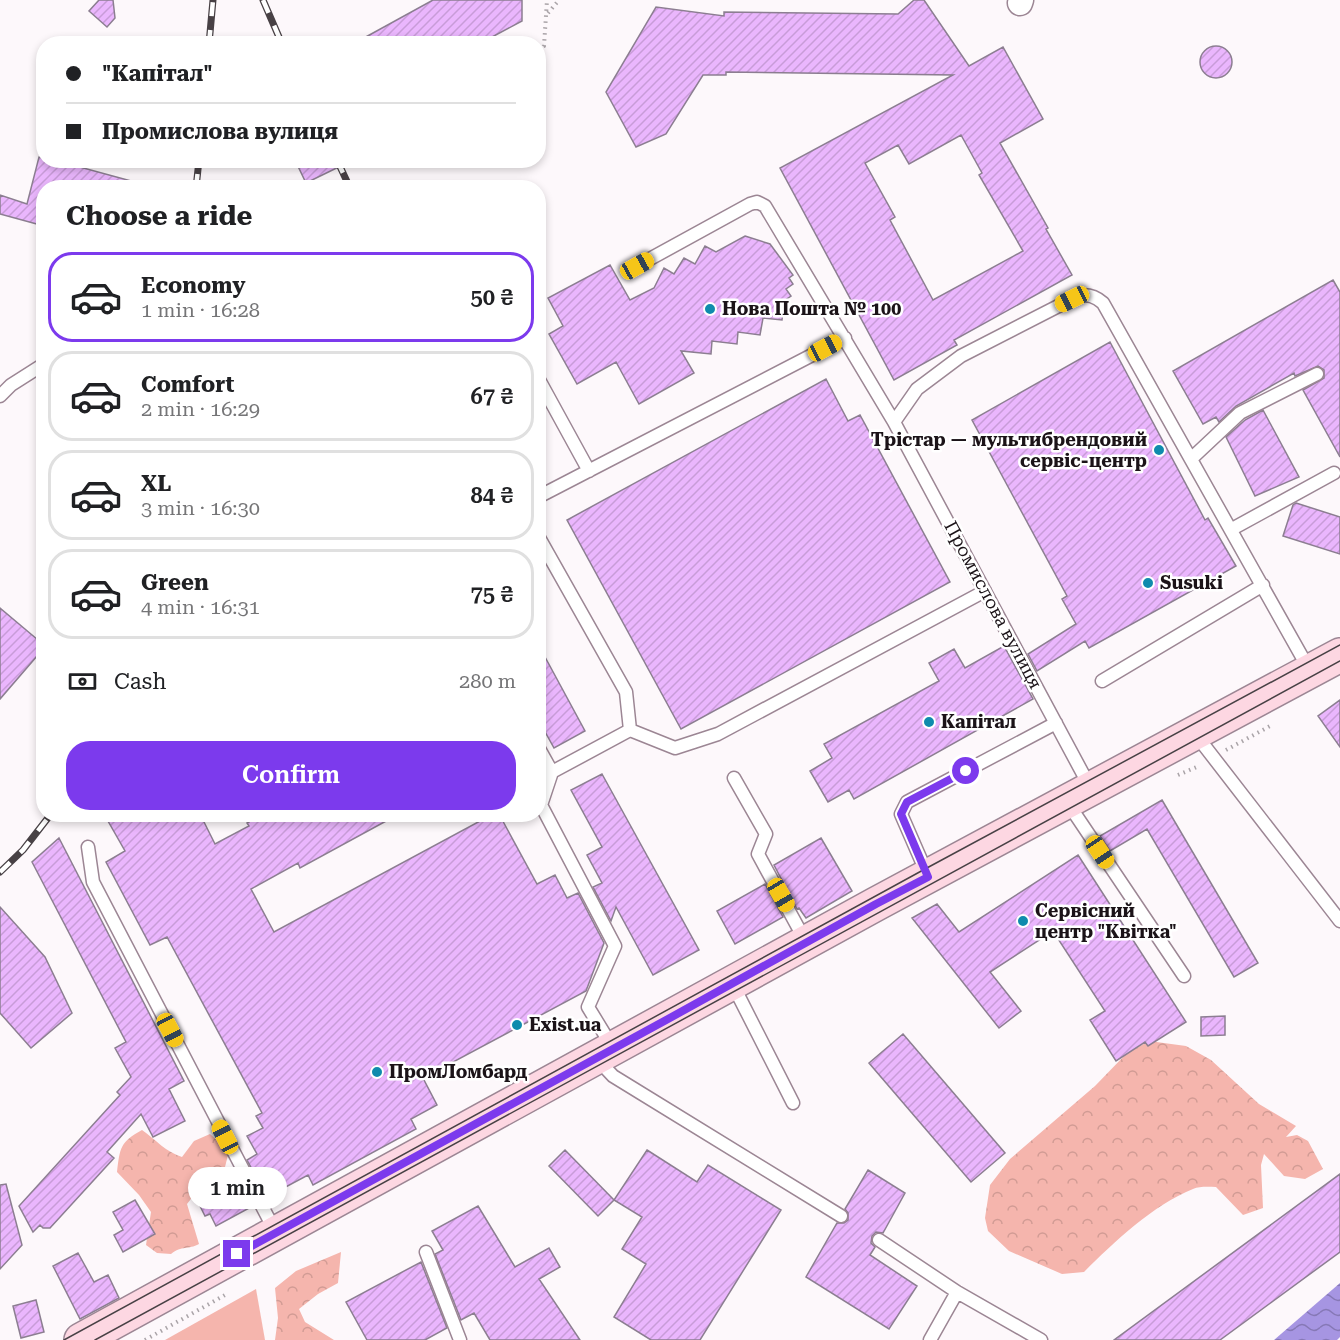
<!DOCTYPE html>
<html lang="en">
<head>
<meta charset="utf-8">
<style>
  body { margin:0; font-family:"Roboto Serif",serif; background:#f2f2f2; color:#202124; height:100vh; display:flex; flex-direction:column; font-size:22px; white-space:nowrap }
  * { box-sizing:border-box; margin:0 }
  p { font-size:20px; color:#757577 }
  .icon { flex:none; width:33px; height:33px; fill:none; stroke:currentColor; stroke-width:2; stroke-linecap:round; stroke-linejoin:round }
  .map { position:relative; flex:1; overflow:hidden }
  .details { position:absolute; left:36px; top:180px; width:510px; height:642px; display:flex; flex-direction:column; background:#fff; border-radius:24px; box-shadow:0 3px 9px #0003 }
  .details>* { flex:none }
  .hud { position:absolute; left:36px; top:36px; width:510px; height:132px; border-radius:24px; box-shadow:0 3px 9px #0003; display:grid; align-content:center; height:132px; padding:0 30px; background:#fff }
  .end { position:absolute; width:27px; height:27px; margin:-14px; border:8px solid #7c3aed; background:#fff; box-shadow:0 0 0 3px #fff }
  .from { border-radius:50% }
  .bubble { position:absolute; height:42px; border-radius:21px; background:#fff; box-shadow:0 3px 9px #0003; font-size:20px; font-weight:600; line-height:42px; text-align:center }
  .car { position:absolute; width:18px; height:36px; margin:-18px -9px; border-radius:8px; box-shadow:0 0 4px 2px #0007; background:linear-gradient(#f5c518 24%,#345 0 40%,#f5c518 0 76%,#345 0 86%,#f5c518 0) }
  .hud b { display:flex; align-items:center; gap:21px; height:57px; font-size:22px }
  .hud b+b { border-top:2px solid #e0e0e0 }
  .hud i { width:15px; height:15px; background:#202124 }
  ul { padding:0; list-style:none }
  li { display:flex; align-items:center; gap:18px; height:90px; margin:0 12px 9px; padding:0 18px; border:3px solid #e0e0e0; border-radius:24px }
  li div { flex:1 }
  li b { display:block; font-size:22px }
  li em { font-style:normal; font-weight:600 }
  li.selected { border-color:#7c3aed }
  li>.icon { width:54px; height:54px; stroke-width:1.5 }
  h2 { padding:0 30px; font-size:27px; line-height:72px }
  .pay { display:flex; align-items:center; gap:15px; height:66px; padding:0 30px; font-size:22px }
  .pay p { margin-inline-start:auto }
  .cta { display:flex; gap:12px; margin-top:auto; padding:12px 30px }
  .cta a { flex:1; height:69px; border-radius:24px; background:#7c3aed; color:#fff; font-size:24px; font-weight:600; line-height:69px; text-align:center }
  .map>svg:first-child { display:block }
</style>
</head>
<body>
<div class="map">
<svg width="1340" height="1340" viewBox="0 0 1340 1340">
  <defs>
    <pattern id="forest-crowns" width="20" height="18" patternUnits="userSpaceOnUse" patternTransform="scale(1.5)"><rect width="20" height="18" fill="#f5b5ad"/><path d="M2 6a3 3 0 1 1 6 0M12 15a3 3 0 1 1 6 0" fill="none" stroke="#d19b94"/></pattern>
    <pattern id="water-waves" width="16" height="10" patternUnits="userSpaceOnUse" patternTransform="scale(1.5)"><rect width="16" height="10" fill="#a695e2"/><path d="M0 5q4-4 8 0t8 0" fill="none" stroke="#8678b6"/></pattern>
    <pattern id="building-hatch" width="6" height="6" patternUnits="userSpaceOnUse" patternTransform="scale(1.5)"><rect width="6" height="6" fill="#eab6fd"/><path d="M-1 1l2-2M0 6l6-6M5 7l2-2" fill="none" stroke="#c89cd8"/></pattern>
  </defs>
  <rect width="100%" height="100%" fill="#fdf8fb"/>
  <path fill="#f5b5ad" d="M 256,1289 L 265,1340 L 165,1340 Z"/>
  <path fill="url(#forest-crowns)" d="M 1149,1041 L 1186,1046 L 1211,1060 L 1259,1104 L 1296,1126 L 1286,1137 L 1297,1135 L 1308,1141 L 1323,1169 L 1305,1179 L 1284,1176 L 1264,1154 L 1261,1165 L 1263,1208 L 1243,1215 L 1216,1187 C 1209,1187 1200,1186 1193,1189 C 1153,1205 1114,1242 1084,1272 L 1062,1274 L 1009,1251 L 988,1231 L 985,1218 L 990,1185 L 1010,1159 L 1095,1086 L 1126,1054 Z
    M 142,1130 C 156,1140 166,1152 182,1157 L 194,1141 L 210,1134 L 229,1151 L 224,1171 L 204,1182 L 187,1204 L 199,1244 C 188,1250 182,1245 171,1254 L 157,1253 L 146,1245 L 151,1212 L 139,1195 L 117,1172 C 120,1148 120,1142 142,1130 Z
    M 341,1252 L 338,1283 L 318,1294 L 299,1309 L 305,1322 L 334,1340 L 275,1340 L 278,1318 L 275,1288 L 296,1271 Z"/>
  <path fill="url(#water-waves)" d="M 1340,1283 L 1340,1337 L 1337,1340 L 1274,1340 Z"/>
  <path fill="url(#building-hatch)" stroke="#8c7e91" stroke-width="1.5" fill-rule="evenodd" d="M 99,0 L 113,0 L 115,18 L 107,27 L 89,11 Z
    M 433,0 L 522,0 L 522,21 L 479,44 L 353,44 Z
    M 914,0 L 924,0 L 969,66 L 1003,47 L 1043,119 L 1000,143 L 1048,228 L 1046,229 L 1072,275 L 954,340 L 957,345 L 894,380 L 780,168 L 953,75 L 726,72 L 726,75 L 703,75 L 666,134 L 636,147 L 606,92 L 656,7 L 724,16 L 724,12 L 898,14 ZM 961,135 L 982,173 L 979,175 L 1023,251 L 933,300 L 890,220 L 895,217 L 865,163 L 898,145 L 909,164 Z
    M1200 62a16 16 0 1 1 32 0a16 16 0 1 1-32 0Z
    M 39,157 L 44,158 L 44,160 L 54,160 L 135,182 L 134,188 L 44,188 L 44,226 L 0,214 L 0,195 L 27,204 Z
    M 295,160 L 353,160 L 306,183 Z
    M 745,236 L 770,244 L 793,275 L 789,278 L 793,284 L 786,289 L 791,296 L 784,301 L 782,320 L 763,318 L 760,335 L 738,332 L 737,344 L 712,341 L 711,354 L 681,351 L 694,373 L 639,404 L 616,362 L 577,384 L 549,334 L 563,326 L 548,298 L 610,265 L 630,300 L 654,288 L 664,268 L 674,274 L 684,258 L 695,264 L 705,246 L 716,252 Z
    M 1333,280 L 1340,292 L 1340,457 L 1303,390 L 1324,378 L 1324,370 L 1318,366 L 1295,376 L 1294,373 L 1236,406 L 1219,422 L 1216,417 L 1203,424 L 1173,371 Z
    M 1110,342 L 1205,520 L 1208,518 L 1236,566 L 1089,648 L 1085,641 L 1037,671 L 1028,654 L 1076,624 L 1062,599 L 1067,596 L 972,420 Z
    M 826,379 L 848,421 L 860,415 L 950,582 L 681,729 L 567,520 Z
    M 1263,410 L 1299,477 L 1255,496 L 1226,437 L 1245,420 Z
    M 1296,503 L 1340,517 L 1340,554 L 1283,536 L 1293,505 Z
    M 0,608 L 44,645 L 44,648 L 0,699 Z
    M 538,644 L 585,731 L 554,748 L 538,719 Z
    M 1004,646 L 1033,699 L 854,799 L 849,790 L 828,802 L 810,771 L 832,758 L 824,744 L 939,681 L 929,663 L 954,649 L 965,668 Z
    M 1340,700 L 1340,747 L 1318,716 Z
    M 602,774 L 699,950 L 653,975 L 616,907 L 611,921 L 593,887 L 602,883 L 587,855 L 602,847 L 571,790 Z
    M 1162,800 L 1258,963 L 1234,977 L 1147,829 L 1110,851 L 1100,836 Z
    M 104,814 L 200,814 L 215,844 L 249,826 L 247,823 L 262,814 L 399,814 L 300,868 L 298,863 L 251,889 L 274,932 L 493,814 L 499,814 L 537,884 L 555,875 L 567,898 L 578,893 L 604,943 L 586,991 L 423,1078 L 437,1105 L 411,1119 L 416,1129 L 313,1185 L 308,1175 L 267,1197 L 247,1160 L 257,1154 L 247,1136 L 263,1128 L 256,1116 L 262,1113 L 167,937 L 150,945 L 106,862 L 125,851 Z
    M 59,838 L 184,1081 L 169,1089 L 185,1121 L 153,1137 L 141,1114 L 107,1152 L 114,1158 L 50,1228 L 43,1228 L 40,1225 L 33,1232 L 19,1206 L 120,1095 L 117,1092 L 131,1077 L 115,1048 L 126,1042 L 32,862 Z
    M 821,838 L 852,891 L 806,918 L 799,908 L 797,909 L 774,865 Z
    M 1078,855 L 1186,1022 L 1148,1046 L 1145,1042 L 1116,1061 L 1090,1020 L 1105,1011 L 1053,931 L 990,972 L 1021,1011 L 999,1028 L 912,918 L 937,904 L 959,932 Z
    M 765,884 L 783,917 L 735,944 L 717,911 Z
    M 0,907 L 45,957 L 72,1013 L 31,1048 L 0,1013 Z
    M 1225,1016 L 1225,1035 L 1201,1036 L 1201,1017 Z
    M 903,1034 L 1005,1153 L 971,1182 L 869,1063 Z
    M 565,1150 L 614,1200 L 598,1216 L 549,1166 Z
    M 647,1150 L 697,1182 L 708,1165 L 781,1210 L 700,1340 L 651,1340 L 614,1317 L 646,1264 L 622,1249 L 642,1217 L 614,1200 Z
    M 233,1168 L 253,1206 L 216,1226 L 210,1214 L 205,1216 L 198,1202 L 202,1199 L 196,1188 Z
    M 868,1170 L 905,1193 L 883,1233 L 876,1232 L 872,1236 L 871,1243 L 875,1247 L 870,1255 L 917,1286 L 889,1329 L 806,1277 L 837,1223 L 844,1223 L 848,1220 L 848,1213 L 845,1209 Z
    M 1340,1174 L 1340,1252 L 1220,1340 L 1114,1340 Z
    M 6,1184 L 22,1245 L 0,1269 L 0,1185 Z
    M 135,1200 L 155,1234 L 123,1252 L 114,1235 L 123,1230 L 113,1212 Z
    M 478,1206 L 515,1267 L 549,1248 L 560,1267 L 539,1279 L 580,1340 L 490,1340 L 474,1313 L 461,1320 L 435,1254 L 443,1250 L 432,1231 Z
    M 78,1253 L 94,1282 L 108,1275 L 119,1298 L 80,1319 L 53,1266 Z
    M 421,1262 L 447,1328 L 425,1340 L 367,1340 L 346,1302 Z
    M 36,1300 L 44,1332 L 21,1338 L 13,1306 Z"/>
  <g fill="none" stroke-linecap="round" stroke-linejoin="round">
    <g stroke="#9c8694" stroke-width="15">
      <path id="lane" d="M 637,266 L 750,204 L 757,202 L 765,206 L 894,422 L 1090,787
        M 538,378 L 589,471
        M 0,396 L 11,385 L 44,364
        M 894,422 L 917,389 L 961,356 L 1078,296 C 1088,294 1095,296 1103,303 L 1310,671
        M 1192,458 L 1240,413 L 1317,374
        M 538,497 L 845,338
        M 1232,529 L 1334,473
        M 538,536 L 626,692 L 630,730 L 675,748 L 718,734 L 985,591
        M 1102,681 L 1263,585
        M 1196,735 L 1340,921
        M 538,747 L 552,772
        M 734,778 L 766,834 L 758,854 L 806,942
        M 1067,802 L 1184,976
        M 88,847 L 93,882 L 275,1231
        M 928,876 L 901,814 L 907,802 L 1056,723
        M 733,985 L 793,1103
        M 613,1048 L 588,1007 L 615,946 L 541,805 L 552,772 L 630,730
        M 598,1060 L 613,1076 L 841,1216
        M 879,1240 L 957,1292 L 1041,1340
        M 426,1252 L 460,1340
        M 930,1340 L 957,1292"/>
    </g>
    <g stroke="#9c8694" stroke-width="27">
      <path id="street" d="M 1020,3 L 1021,0"/>
    </g>
    <g stroke="#9c8694" stroke-width="36">
      <path id="secondary" d="M 81,1340 L 876,904 L 1340,655"/>
    </g>
    <path stroke="#aaa4a8" stroke-width="4" stroke-dasharray="1.5 4.5" stroke-linecap="butt" d="M 548,13 L 559,0
      M 538,49 L 544,46 L 547,0
      M 1226,750 L 1272,725
      M 1178,775 L 1199,766
      M 145,1340 L 225,1295"/>
    <use href="#lane" stroke="#fff" stroke-width="12"/>
    <use href="#street" stroke="#fff" stroke-width="24"/>
    <use href="#secondary" stroke="#fdd7e2" stroke-width="33"/>
    <path stroke="#484145" stroke-width="1.5" d="M 64,1340 L 925,869 L 1340,645
      M 95,1340 L 1340,661"/>
    <g stroke="#484145" stroke-width="7">
      <path id="rail" d="M 263,0 L 282,44
        M 209,44 L 213,0
        M 337,160 L 350,188
        M 196,188 L 199,160
        M 0,872 L 23,850 L 51,814"/>
    </g>
    <use href="#rail" stroke="#fff" stroke-width="4.5" stroke-dasharray="14" stroke-linecap="butt"/>
  </g>
  <g fill="none" stroke-linecap="round" stroke-linejoin="round">
    <path stroke="#7c3aed" stroke-width="8" d="M 237,1254 L 668,1019 L 876,904 L 928,877 L 901,814 L 907,802 L 966,771"/>
  </g>
  <g fill="#0f8bad" stroke="#fff" stroke-width="2">
    <circle cx="710" cy="309" r="6"/>
    <circle cx="1159" cy="450" r="6"/>
    <circle cx="1148" cy="583" r="6"/>
    <circle cx="929" cy="722" r="6"/>
    <circle cx="1023" cy="921" r="6"/>
    <circle cx="517" cy="1025" r="6"/>
    <circle cx="377" cy="1072" r="6"/>
  </g>
  <g text-anchor="middle" stroke-width="5" stroke-linejoin="round" paint-order="stroke">
    <g font-size="18" font-weight="bold" fill="#1b1318" stroke="#fff" text-anchor="start">
      <text x="722" y="315">Нова Пошта № 100</text>
      <text x="1147" y="446" text-anchor="end">Трістар — мультибрендовий<tspan x="1147" dy="21">сервіс-центр</tspan></text>
      <text x="1160" y="589">Susuki</text>
      <text x="941" y="728">Капітал</text>
      <text x="1035" y="917">Сервісний<tspan x="1035" dy="21">центр "Квітка"</tspan></text>
      <text x="529" y="1031">Exist.ua</text>
      <text x="389" y="1078">ПромЛомбард</text>
    </g>
    <g font-size="18" fill="#1b1318" stroke="#fff">
      <text transform="translate(993 605) rotate(62)" y="6">Промислова вулиця</text>
    </g>
  </g>
</svg>
<i class="end from" style="left:966px;top:771px"></i>
<i class="end" style="left:237px;top:1254px"></i>
<div class="bubble" style="left:188px;top:1167px;width:99px">1 min</div>
<i class="car" style="left:637px;top:266px;rotate:61deg"></i>
<i class="car" style="left:1072px;top:299px;rotate:244deg"></i>
<i class="car" style="left:825px;top:348px;rotate:62deg"></i>
<i class="car" style="left:1100px;top:852px;rotate:146deg"></i>
<i class="car" style="left:781px;top:895px;rotate:150deg"></i>
<i class="car" style="left:170px;top:1030px;rotate:152deg"></i>
<i class="car" style="left:225px;top:1137px;rotate:333deg"></i>
<div class="hud">
<b><i class="from"></i>&quot;Капітал&quot;</b>
<b><i></i>Промислова вулиця</b>
</div>
<section class="details">
<h2>Choose a ride</h2>
<ul>
<li class="selected"><svg class="icon" aria-label="car" viewBox="0 0 24 24"><path d="M5 17H2v-5l4-1 3-4h7l3 4 3 1v5h-3M9 17h6M6 11h13"/><circle cx="7" cy="17" r="2"/><circle cx="17" cy="17" r="2"/></svg><div><b>Economy</b><p>1 min · 16:28</p></div><em>50 ₴</em></li>
<li><svg class="icon" aria-label="car" viewBox="0 0 24 24"><path d="M5 17H2v-5l4-1 3-4h7l3 4 3 1v5h-3M9 17h6M6 11h13"/><circle cx="7" cy="17" r="2"/><circle cx="17" cy="17" r="2"/></svg><div><b>Comfort</b><p>2 min · 16:29</p></div><em>67 ₴</em></li>
<li><svg class="icon" aria-label="car" viewBox="0 0 24 24"><path d="M5 17H2v-5l4-1 3-4h7l3 4 3 1v5h-3M9 17h6M6 11h13"/><circle cx="7" cy="17" r="2"/><circle cx="17" cy="17" r="2"/></svg><div><b>XL</b><p>3 min · 16:30</p></div><em>84 ₴</em></li>
<li><svg class="icon" aria-label="car" viewBox="0 0 24 24"><path d="M5 17H2v-5l4-1 3-4h7l3 4 3 1v5h-3M9 17h6M6 11h13"/><circle cx="7" cy="17" r="2"/><circle cx="17" cy="17" r="2"/></svg><div><b>Green</b><p>4 min · 16:31</p></div><em>75 ₴</em></li>
</ul>
<div class="pay"><svg class="icon" aria-label="cash" viewBox="0 0 24 24"><path d="M3 7h18v10H3z"/><circle cx="12" cy="12" r="2"/></svg>Cash<p>280 m</p></div>
<div class="cta"><a>Confirm</a></div>
</section>
</div>
</body>
</html>
